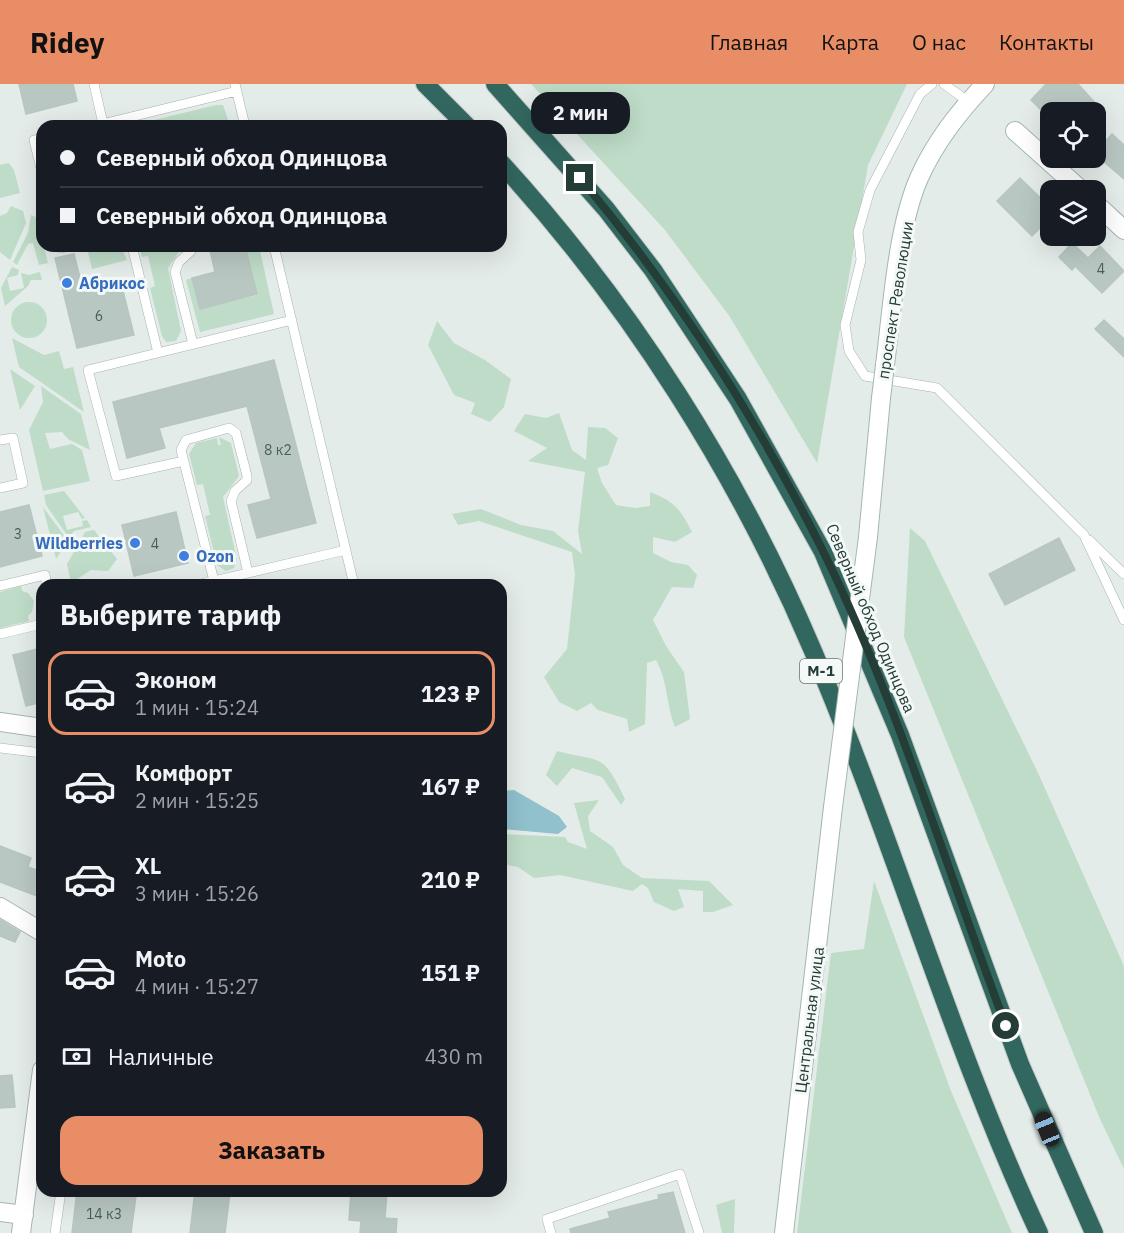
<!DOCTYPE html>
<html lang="ru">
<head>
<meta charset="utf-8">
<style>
  body { margin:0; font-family:"IBM Plex Sans",sans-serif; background:#242831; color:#f1f3f6; height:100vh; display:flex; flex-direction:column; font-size:22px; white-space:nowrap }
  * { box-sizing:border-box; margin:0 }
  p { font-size:20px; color:#9ea1a6 }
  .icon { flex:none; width:33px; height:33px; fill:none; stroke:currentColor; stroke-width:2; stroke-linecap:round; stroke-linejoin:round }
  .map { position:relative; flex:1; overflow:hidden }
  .details { position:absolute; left:36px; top:495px; width:471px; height:618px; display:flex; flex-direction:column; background:#171b24; border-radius:18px; box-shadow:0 6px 24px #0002 }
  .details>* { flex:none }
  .hud { position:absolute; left:36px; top:36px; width:471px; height:132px; border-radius:18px; box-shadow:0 6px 24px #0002; display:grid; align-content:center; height:132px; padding:0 24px; background:#171b24 }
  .tools { position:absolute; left:1040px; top:18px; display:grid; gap:12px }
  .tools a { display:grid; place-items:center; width:66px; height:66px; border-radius:12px; background:#171b24; box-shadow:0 6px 24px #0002; font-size:30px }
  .end { position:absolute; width:27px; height:27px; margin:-14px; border:8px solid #243d37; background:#fff; box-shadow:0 0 0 3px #fff }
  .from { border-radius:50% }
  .bubble { position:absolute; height:42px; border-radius:18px; background:#171b24; box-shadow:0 6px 24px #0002; font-size:20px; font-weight:700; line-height:42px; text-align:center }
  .car { position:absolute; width:18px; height:36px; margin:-18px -9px; border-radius:8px; box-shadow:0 0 4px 2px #0007; background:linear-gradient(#222 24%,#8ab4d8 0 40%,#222 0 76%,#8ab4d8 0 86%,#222 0) }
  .hud b { display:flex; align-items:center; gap:21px; height:57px; font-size:22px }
  .hud b+b { border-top:2px solid #363941 }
  .hud i { width:15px; height:15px; background:#f1f3f6 }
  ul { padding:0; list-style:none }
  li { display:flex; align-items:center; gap:18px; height:84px; margin:0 12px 9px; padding:0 12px; border:3px solid transparent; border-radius:18px }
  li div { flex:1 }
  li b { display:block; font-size:22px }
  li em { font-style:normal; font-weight:700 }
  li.active { border-color:#e88d66 }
  li>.icon { width:54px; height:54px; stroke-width:1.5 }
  h2 { padding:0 24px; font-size:27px; line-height:72px }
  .pay { display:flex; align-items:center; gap:15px; height:66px; padding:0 24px; font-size:22px }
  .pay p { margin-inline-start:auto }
  .button { display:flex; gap:12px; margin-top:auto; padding:12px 24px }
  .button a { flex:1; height:69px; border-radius:18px; background:#e88d66; color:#111; font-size:24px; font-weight:700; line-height:69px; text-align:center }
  header { display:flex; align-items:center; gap:36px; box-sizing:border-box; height:84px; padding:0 30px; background:#e88d66; color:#111 }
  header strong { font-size:28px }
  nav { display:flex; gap:33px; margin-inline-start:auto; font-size:21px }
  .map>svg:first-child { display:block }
</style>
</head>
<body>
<header>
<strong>Ridey</strong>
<nav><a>Главная</a><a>Карта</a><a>О нас</a><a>Контакты</a></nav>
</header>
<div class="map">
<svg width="1124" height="1149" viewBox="0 0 1124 1149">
  <rect width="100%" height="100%" fill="#e4ece9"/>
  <path fill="#bedcc8" d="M 531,0 L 907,0 L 868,81 L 817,379 L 730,233 L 665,146 Z
    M 216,21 L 223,21 L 230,42 L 129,42 Z
    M 9,79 L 14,86 L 20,109 L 0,114 L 0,81 Z
    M 11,122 L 23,127 L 26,139 L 10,176 L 0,168 L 0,132 L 7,129 Z
    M 31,131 L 38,134 L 42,162 L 44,162 L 48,179 L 39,181 L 33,159 L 28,160 L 17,181 L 13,178 L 28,149 Z
    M 113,162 L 122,164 L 127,176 L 92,185 L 88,168 Z
    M 139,162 L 183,162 L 168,184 L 181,247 L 176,257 L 166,258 L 162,252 L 150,204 L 155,202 L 148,172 L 142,173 Z
    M 245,162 L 259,162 L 274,230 L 200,248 L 186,196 L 192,194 L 200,225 L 257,211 Z
    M 12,183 L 19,186 L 18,191 L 7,194 L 10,207 L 24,204 L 21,189 L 29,191 L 40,188 L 42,196 L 31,196 L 28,202 L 5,222 L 1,204 Z
    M11 236a18 18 0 1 1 36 0a18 18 0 1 1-36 0Z
    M 437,237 L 454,259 L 485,276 L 511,295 L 504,323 L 490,338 L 471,330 L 475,319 L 454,311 L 428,261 Z
    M 12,254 L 44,271 L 59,267 L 64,285 L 73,283 L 84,328 L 19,283 Z
    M 10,285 L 35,302 L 20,326 Z
    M 41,302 L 81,330 L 90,366 L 68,355 L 62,348 L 45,349 L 50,365 L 72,360 L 82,366 L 90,397 L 43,407 L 29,346 L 43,318 Z
    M 559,329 L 572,366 L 586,376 L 588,343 L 605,344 L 618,354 L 608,381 L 597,384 L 602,399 L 616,421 L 635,424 L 650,422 L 650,408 C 674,417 681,426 692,448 L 675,458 L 653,453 L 653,469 L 671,478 L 688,481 L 697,491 L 693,504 L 672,503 L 653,536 L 666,562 L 684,588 L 690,635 L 675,643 C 666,620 668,597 656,576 L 647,579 L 645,640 L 629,648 L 627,635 L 598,626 L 591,619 L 577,627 L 559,618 L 544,593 L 567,565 L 575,491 L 572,468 L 479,437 L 458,441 L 452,430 L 481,425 L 521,441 L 553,447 L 582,470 L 578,447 L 585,388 L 528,377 L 547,364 L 514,347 L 525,330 L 546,334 Z
    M 219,353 L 231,359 L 239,392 L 223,413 L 237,476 L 234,484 L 226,487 L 217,481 L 205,432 L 210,431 L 203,400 L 197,401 L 189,370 L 196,359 L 217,354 L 218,361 L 221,361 Z
    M 64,407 L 85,434 L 82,435 L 78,428 L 63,432 L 67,446 L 83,442 L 82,437 L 87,436 L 91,443 L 74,447 L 69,454 L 46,421 L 44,411 Z
    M 43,423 L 68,457 L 56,475 Z
    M 910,444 L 925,457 L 1039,691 L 1124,882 L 1124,1085 L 1100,1035 L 904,553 Z
    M 94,446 L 117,475 L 108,487 L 91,486 L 71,499 L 67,480 L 85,448 Z
    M 21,502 L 22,507 L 28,509 L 34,517 L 32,528 L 28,532 L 29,537 L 0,544 L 0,508 Z
    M 557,667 C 604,679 602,668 625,715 L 621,721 L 602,693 L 572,684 L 557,702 L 546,691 Z
    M 599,716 L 588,732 L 590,747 L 613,763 L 623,781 L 642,794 L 709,797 L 733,821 L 713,828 L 703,828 L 703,807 L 678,805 L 684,823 L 674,827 L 654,818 L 648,804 L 642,800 L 633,807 L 560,791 L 534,794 L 518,783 L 501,780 L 501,750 L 565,753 L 568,758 L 587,765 L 574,719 Z
    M 874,797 L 951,1007 L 1012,1149 L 797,1149 L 831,869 L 864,865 Z
    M 735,1115 L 734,1149 L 722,1149 L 716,1121 Z"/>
  <path fill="#90c1cd" d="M 514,706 L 559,732 L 567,743 L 558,750 L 501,745 L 501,707 Z"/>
  <path fill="#b9c7c2" stroke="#b7c6c0" stroke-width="1.5" d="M 19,0 L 73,0 L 77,17 L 26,30 Z
    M 1046,0 L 1078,0 L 1096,20 L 1088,28 L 1062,28 L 1055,23 L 1047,32 L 1031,16 Z
    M 1112,50 L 1124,61 L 1124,95 L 1103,77 L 1107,72 L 1099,65 Z
    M 1020,94 L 1050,123 L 1050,134 L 1032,152 L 997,117 Z
    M 1072,159 L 1088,174 L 1100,162 L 1124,187 L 1102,209 L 1075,182 L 1072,186 L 1059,173 Z
    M 209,162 L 245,162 L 257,210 L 200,225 L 192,194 L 215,188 Z
    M 74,170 L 84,209 L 121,199 L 134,251 L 77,264 L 55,174 Z
    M 1104,236 L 1124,255 L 1124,273 L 1095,245 Z
    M 274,276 L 316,439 L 257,454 L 248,421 L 271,415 L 247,322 L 159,344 L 165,364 L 127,374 L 113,318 Z
    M 29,421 L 42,472 L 0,483 L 0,428 Z
    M 176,428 L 188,479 L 134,492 L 122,441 Z
    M 1059,454 L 1075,486 L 1005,521 L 989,490 Z
    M 42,564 L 42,618 L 26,622 L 13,571 Z
    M 0,762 L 31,774 L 28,783 L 42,788 L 42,814 L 0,798 Z
    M 0,836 L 20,848 L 15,858 L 0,852 Z
    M 12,991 L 15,1023 L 0,1024 L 0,992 Z
    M 77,1107 L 136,1112 L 131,1149 L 72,1149 Z
    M 195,1107 L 230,1108 L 225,1149 L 190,1149 Z
    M 351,1107 L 387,1107 L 385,1134 L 397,1135 L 396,1149 L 360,1149 L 361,1137 L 349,1136 Z
    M 673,1108 L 685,1149 L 571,1149 L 570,1145 L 610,1134 L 608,1128 L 659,1115 L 658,1111 Z"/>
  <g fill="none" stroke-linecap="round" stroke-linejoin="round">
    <g stroke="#a7b4b0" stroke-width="10">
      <path id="lane" d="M 94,0 L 103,40
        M 235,0 L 245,42
        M 932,0 L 920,10 L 870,106 L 858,148 L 861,176 L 845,241 L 849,267 L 865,292 L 937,304 L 1084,451 L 1124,536
        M 944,0 L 969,18
        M 94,42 L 237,7
        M 42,55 L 34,56 L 42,89
        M 60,162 L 60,164 L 70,162
        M 132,162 L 158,269
        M 191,162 L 191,167 L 179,178 L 175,188 L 193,260
        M 274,162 L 354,501
        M 0,356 L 13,354 L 23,399 L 0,404
        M 184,377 L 116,392 L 88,286 L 292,236
        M 1089,456 L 1124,490
        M 214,497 L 181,366 L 186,356 L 229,344 L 236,349 L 247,392 L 247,396 L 235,407 L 231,417 L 248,489
        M 197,501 L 346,466
        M 0,502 L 45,491 L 47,501
        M 0,550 L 42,540
        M 0,664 L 42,669
        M 55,1149 L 61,1107
        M 551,1149 L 547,1135 L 680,1090 L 699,1149"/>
    </g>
    <g stroke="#a7b4b0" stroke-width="20">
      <path id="street" d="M 1015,47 L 1081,106
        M 1095,119 L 1124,146
        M 0,638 L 42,644
        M 0,823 L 42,848
        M 0,1128 L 24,1131
        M 21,1149 L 42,986"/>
    </g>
    <g stroke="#a3b7b1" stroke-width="20">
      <path id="secondary" d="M 885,281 C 892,226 897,144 919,94 C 935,58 958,29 985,0
        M 868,453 L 881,314
        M 784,1149 L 833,723"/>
    </g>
    <g stroke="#c2c9c7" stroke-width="20">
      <path id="highway" d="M 425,0 L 467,42
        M 495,0 L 606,125 L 653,186 L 738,315 L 823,468 L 900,651 L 1020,980 L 1094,1149
        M 501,79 C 631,221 738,390 813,567 C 895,759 951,960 1039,1149"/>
    </g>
    <use href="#lane" stroke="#fff" stroke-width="9"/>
    <use href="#street" stroke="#fff" stroke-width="18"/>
    <use href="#secondary" stroke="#fff" stroke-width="18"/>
    <use href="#highway" stroke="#32675f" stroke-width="18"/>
    <g stroke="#a3b7b1" stroke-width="20" stroke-linecap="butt">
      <path id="secondary-bridge" d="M 881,314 L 885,281
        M 833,723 L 868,453"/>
    </g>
    <use href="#secondary-bridge" stroke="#fff" stroke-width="18"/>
  </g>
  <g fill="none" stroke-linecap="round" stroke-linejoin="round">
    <path stroke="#243d37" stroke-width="8" d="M 580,94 C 675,207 757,335 823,467 C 898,619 946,784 1006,942"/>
  </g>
  <g fill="#3f7fe0" stroke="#f4f9f7" stroke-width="2">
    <circle cx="67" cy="199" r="6"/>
    <circle cx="135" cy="459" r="6"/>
    <circle cx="184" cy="472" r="6"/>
  </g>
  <g text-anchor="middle" stroke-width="6" stroke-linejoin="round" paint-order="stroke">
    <g font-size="14" fill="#49605a">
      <text x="1101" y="190">4</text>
      <text x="99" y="237">6</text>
      <text x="278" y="371">8 к2</text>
      <text x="18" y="455">3</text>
      <text x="155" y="465">4</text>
      <text x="104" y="1135">14 к3</text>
    </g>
    <rect fill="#f4f9f7" stroke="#627571" stroke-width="1.5" x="800" y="575" width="42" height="24" rx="4.5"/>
    <g font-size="15" font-weight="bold" fill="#243d37">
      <text x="821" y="592">М-1</text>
    </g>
    <g font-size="16" font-weight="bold" fill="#366cbe" stroke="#f4f9f7" text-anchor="start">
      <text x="79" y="205">Абрикос</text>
      <text x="123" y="465" text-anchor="end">Wildberries</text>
      <text x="196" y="478">Ozon</text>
    </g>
    <g font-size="16" fill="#243d37" stroke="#f4f9f7">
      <text transform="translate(895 216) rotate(-81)" y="6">проспект Революции</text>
      <text transform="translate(871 534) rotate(67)" y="6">Северный обход Одинцова</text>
      <text transform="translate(809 936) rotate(-83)" y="6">Центральная улица</text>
    </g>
  </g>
</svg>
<div class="tools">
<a><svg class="icon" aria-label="locate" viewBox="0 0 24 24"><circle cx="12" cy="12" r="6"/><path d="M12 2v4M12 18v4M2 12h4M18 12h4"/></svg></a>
<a><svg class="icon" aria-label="layers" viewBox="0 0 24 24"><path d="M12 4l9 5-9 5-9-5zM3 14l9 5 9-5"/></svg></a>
</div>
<i class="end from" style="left:1006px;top:942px"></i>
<i class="end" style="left:580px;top:94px"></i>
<div class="bubble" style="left:531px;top:8px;width:99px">2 мин</div>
<i class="car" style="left:1047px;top:1045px;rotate:338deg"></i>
<div class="hud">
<b><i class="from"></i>Северный обход Одинцова</b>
<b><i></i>Северный обход Одинцова</b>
</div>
<section class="details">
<h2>Выберите тариф</h2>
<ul>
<li class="active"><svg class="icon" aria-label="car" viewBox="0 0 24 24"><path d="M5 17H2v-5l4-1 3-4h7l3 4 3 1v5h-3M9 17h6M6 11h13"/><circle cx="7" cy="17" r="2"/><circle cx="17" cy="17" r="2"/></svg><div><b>Эконом</b><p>1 мин · 15:24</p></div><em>123 ₽</em></li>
<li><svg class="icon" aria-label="car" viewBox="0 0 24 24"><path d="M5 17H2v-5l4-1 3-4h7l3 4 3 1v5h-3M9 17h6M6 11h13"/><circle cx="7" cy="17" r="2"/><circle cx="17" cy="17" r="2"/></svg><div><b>Комфорт</b><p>2 мин · 15:25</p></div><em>167 ₽</em></li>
<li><svg class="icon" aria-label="car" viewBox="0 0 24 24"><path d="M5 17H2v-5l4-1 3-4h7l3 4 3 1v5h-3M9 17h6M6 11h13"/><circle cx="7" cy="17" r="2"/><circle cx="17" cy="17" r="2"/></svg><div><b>XL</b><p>3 мин · 15:26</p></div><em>210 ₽</em></li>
<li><svg class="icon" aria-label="car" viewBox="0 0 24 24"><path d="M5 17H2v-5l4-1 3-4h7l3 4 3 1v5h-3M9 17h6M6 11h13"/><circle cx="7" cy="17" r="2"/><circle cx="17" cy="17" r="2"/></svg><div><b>Moto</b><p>4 мин · 15:27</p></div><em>151 ₽</em></li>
</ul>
<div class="pay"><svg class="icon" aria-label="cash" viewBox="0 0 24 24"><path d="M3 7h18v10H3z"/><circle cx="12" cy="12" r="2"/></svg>Наличные<p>430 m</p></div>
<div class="button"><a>Заказать</a></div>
</section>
</div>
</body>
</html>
